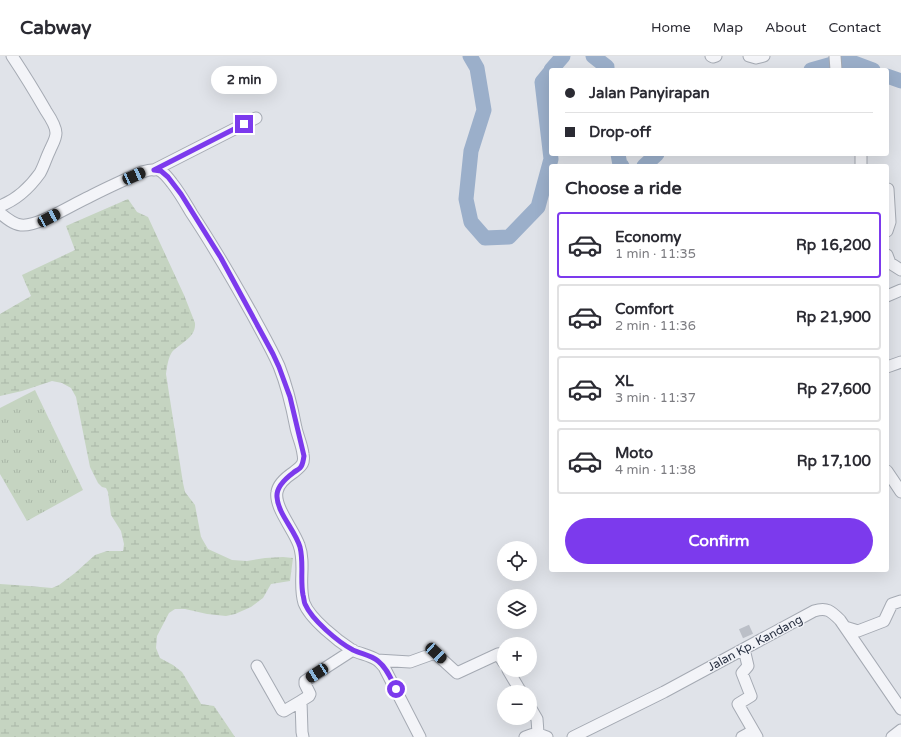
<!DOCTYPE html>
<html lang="en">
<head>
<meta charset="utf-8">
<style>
  body { margin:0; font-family:"Varela Round",sans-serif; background:#f2f2f3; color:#2b2b33; height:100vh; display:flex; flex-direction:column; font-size:15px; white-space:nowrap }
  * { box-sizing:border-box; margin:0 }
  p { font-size:13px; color:#7c7c81 }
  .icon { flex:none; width:22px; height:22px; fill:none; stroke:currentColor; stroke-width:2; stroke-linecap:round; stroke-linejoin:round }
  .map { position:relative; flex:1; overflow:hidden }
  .drawer { position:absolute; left:549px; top:108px; width:340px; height:408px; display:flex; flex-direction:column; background:#fff; border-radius:4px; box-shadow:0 4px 16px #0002 }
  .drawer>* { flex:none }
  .banner { position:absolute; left:549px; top:12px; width:340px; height:88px; border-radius:4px; box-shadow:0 4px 16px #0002; display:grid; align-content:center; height:88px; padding:0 16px; background:#fff }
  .buttons { position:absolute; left:497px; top:485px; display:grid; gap:8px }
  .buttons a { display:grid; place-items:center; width:40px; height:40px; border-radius:50%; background:#fff; box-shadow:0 4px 16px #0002; font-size:20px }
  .end { position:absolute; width:18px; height:18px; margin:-9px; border:5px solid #7c3aed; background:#fff; box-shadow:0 0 0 2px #fff }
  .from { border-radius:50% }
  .bubble { position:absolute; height:28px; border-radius:14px; background:#fff; box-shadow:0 4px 16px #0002; font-size:13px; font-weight:700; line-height:28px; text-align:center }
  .car { position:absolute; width:12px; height:24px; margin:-12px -6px; border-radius:5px; box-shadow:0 0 3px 1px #0007; background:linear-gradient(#222 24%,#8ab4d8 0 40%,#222 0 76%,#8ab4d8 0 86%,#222 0) }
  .banner b { display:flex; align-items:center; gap:14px; height:38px; font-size:15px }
  .banner b+b { border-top:1px solid #e1e1e2 }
  .banner i { width:10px; height:10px; background:#2b2b33 }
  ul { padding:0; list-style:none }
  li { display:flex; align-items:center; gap:12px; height:66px; margin:0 8px 6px; padding:0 8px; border:2px solid #e1e1e2; border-radius:4px }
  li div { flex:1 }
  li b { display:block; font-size:15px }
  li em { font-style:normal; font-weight:700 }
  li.selected { border-color:#7c3aed }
  li>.icon { width:36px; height:36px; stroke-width:1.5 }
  h2 { padding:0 16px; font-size:18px; line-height:48px }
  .action { display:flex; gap:8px; margin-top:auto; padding:8px 16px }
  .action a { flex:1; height:46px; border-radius:24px; background:#7c3aed; color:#fff; font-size:16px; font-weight:700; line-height:46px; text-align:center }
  header { display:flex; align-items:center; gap:24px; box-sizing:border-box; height:56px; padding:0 20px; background:#fff; border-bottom:1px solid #e1e1e2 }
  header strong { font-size:19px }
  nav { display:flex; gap:22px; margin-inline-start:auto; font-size:14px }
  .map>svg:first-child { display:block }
</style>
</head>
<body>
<header>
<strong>Cabway</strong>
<nav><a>Home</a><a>Map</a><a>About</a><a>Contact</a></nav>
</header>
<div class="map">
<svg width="901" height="681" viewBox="0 0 901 681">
  <defs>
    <pattern id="grass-tufts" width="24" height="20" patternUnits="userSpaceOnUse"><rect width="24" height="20" fill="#c5d4c1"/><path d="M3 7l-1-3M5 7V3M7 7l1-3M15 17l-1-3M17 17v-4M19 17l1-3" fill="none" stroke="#a9b6a7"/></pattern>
    <pattern id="wetland-marsh" width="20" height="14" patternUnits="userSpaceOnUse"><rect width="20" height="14" fill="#c5d4c1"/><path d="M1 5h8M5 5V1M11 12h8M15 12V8" fill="none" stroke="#a9b6a7"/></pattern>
  </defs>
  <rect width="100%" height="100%" fill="#e0e3e9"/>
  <path fill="url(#grass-tufts)" d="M 35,334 L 83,434 L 27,465 L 0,418 L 0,352 Z"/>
  <path fill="url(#wetland-marsh)" d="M 128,143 L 137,156 L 148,161 L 184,239 L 195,267 C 196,282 181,286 172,296 C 168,302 167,311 166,318 L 183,427 L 185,436 L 195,449 L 201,481 L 208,493 L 232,504 L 247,505 L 265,502 L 283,501 L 293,502 L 290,525 L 271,528 L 263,542 L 251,551 L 235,558 L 226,560 L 207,558 L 185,553 L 175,553 L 169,557 L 157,580 L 156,592 L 160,602 L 173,609 L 182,616 L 200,646 L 201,648 L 214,650 L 235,681 L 0,681 L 0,528 L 29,530 L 52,532 L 59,529 L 75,517 L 95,499 L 107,495 L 123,495 L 124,488 L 121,475 L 111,459 L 108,436 L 106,432 L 102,431 L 98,427 L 90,411 L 76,341 L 71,332 L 62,327 L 52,325 L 22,335 L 0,340 L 0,258 L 31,240 L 22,219 L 75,194 L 66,170 Z"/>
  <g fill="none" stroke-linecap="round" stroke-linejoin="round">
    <path stroke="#9bafca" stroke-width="15" d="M 470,0 L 477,12 L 484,54 L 471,95 L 466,143 L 471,166 L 485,182 L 509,181 L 538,151 L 551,103 L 542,26 L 551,15
      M 593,0 L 607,11 L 607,14
      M 551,14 L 563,0
      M 811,14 L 846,4 L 873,14
      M 887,20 L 901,25
      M 618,98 L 620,109 L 622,110
      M 644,110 L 657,98"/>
    <path stroke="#bbbfc7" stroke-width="11" stroke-dasharray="11 5.5" stroke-linecap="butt" d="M 744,571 L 748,580"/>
    <g stroke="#a5aab3" stroke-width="13">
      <path id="minor" d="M 711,0 L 713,1 L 716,0
        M 749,0 L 756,2 L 764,0
        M 835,0 L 836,14
        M 861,98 L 861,110
        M 154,114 L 256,62
        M 887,133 L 888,133 L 890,166 L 887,175
        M 0,150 C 16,144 30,131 40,117 C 44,110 46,102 50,94 C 52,89 56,83 56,77 C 56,70 50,61 46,55 C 35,36 24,18 12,0
        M 0,157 C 6,162 13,168 21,169 C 38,171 73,148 89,141 C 106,132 124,124 142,116 C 148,114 157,112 162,116 C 166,119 169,123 172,127 C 180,137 186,148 192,158 C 214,191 233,224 252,258 C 261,275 271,292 279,310 C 287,330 292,351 296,372 C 298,381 302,389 303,398 C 305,408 301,410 294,416 C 288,420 278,428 277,436 C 274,451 294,474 299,489 C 306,508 298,528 304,547 C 310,563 338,585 352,594 C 360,598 370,599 377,604 C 380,606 382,609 384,611 L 420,681
        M 887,199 L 890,207 L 901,214
        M 887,240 L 901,234
        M 887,311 L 901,306
        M 887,415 L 901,436
        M 845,571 L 858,575 L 884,565 L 892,548 L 901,545
        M 744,593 L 748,610 L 742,617 L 751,640 L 738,648 L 757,681
        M 377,604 L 410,606 L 435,597 L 457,617 L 498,598 L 504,607
        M 257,610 L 282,654 L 284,655 L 301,645
        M 508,614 L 521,636
        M 530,651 L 537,663 L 538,677
        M 303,681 L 302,676 L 301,645 L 309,640 L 310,638 L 305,628 L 305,625 L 353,594
        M 525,681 C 535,677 537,677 547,681
        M 573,681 L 664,636 L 814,555 C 827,551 831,555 840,564 L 901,653
        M 742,681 L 753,675
        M 892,681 L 901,674"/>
    </g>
    <use href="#minor" stroke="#f3f4f8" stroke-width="11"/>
  </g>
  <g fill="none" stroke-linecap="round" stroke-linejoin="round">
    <path stroke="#7c3aed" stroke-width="5" d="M 244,68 L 154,114 L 161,115 L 168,121 L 181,138 L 221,202 L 273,298 L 279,311 L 290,341 L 304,400 C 303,405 303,409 300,412 C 298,414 295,415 293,417 C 285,423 276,431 277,441 C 278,458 295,474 300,491 C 304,507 300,523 303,539 C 304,542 304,546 305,548 C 312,564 338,586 353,594 C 361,598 371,599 378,605 C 387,612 391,623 396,633"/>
  </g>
  <g text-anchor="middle" stroke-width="3" stroke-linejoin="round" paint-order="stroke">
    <g font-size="12" fill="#283041" stroke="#f0f2f7">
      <text transform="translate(755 587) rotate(-28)" y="4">Jalan Kp. Kandang</text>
    </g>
  </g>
</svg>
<div class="buttons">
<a><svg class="icon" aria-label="locate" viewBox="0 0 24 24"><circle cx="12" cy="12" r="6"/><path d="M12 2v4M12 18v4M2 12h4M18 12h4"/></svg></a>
<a><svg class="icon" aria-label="layers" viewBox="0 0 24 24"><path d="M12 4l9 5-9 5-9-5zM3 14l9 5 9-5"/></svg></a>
<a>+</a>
<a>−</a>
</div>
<i class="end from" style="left:396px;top:633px"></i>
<i class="end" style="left:244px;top:68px"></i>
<div class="bubble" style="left:211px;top:10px;width:66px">2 min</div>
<i class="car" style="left:134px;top:120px;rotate:66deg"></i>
<i class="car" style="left:49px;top:162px;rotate:62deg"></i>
<i class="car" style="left:436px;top:597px;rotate:133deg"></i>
<i class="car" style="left:317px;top:617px;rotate:237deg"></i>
<div class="banner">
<b><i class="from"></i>Jalan Panyirapan</b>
<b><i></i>Drop-off</b>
</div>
<section class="drawer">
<h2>Choose a ride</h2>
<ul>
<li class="selected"><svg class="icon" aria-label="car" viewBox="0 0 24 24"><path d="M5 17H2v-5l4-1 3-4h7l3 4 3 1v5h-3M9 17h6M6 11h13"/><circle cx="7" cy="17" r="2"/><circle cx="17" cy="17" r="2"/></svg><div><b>Economy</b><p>1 min · 11:35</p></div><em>Rp 16,200</em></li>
<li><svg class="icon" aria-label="car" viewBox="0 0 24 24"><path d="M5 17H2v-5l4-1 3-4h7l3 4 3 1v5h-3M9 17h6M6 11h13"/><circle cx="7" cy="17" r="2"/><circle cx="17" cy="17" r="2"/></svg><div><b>Comfort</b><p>2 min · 11:36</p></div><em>Rp 21,900</em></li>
<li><svg class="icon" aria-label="car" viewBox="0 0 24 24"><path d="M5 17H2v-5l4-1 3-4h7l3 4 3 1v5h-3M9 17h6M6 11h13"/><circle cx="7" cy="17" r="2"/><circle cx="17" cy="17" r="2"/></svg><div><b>XL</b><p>3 min · 11:37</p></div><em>Rp 27,600</em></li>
<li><svg class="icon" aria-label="car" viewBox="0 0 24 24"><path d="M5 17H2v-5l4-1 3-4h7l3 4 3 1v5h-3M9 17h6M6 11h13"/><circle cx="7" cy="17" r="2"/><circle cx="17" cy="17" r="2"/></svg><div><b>Moto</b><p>4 min · 11:38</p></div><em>Rp 17,100</em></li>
</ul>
<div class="action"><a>Confirm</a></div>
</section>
</div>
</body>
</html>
